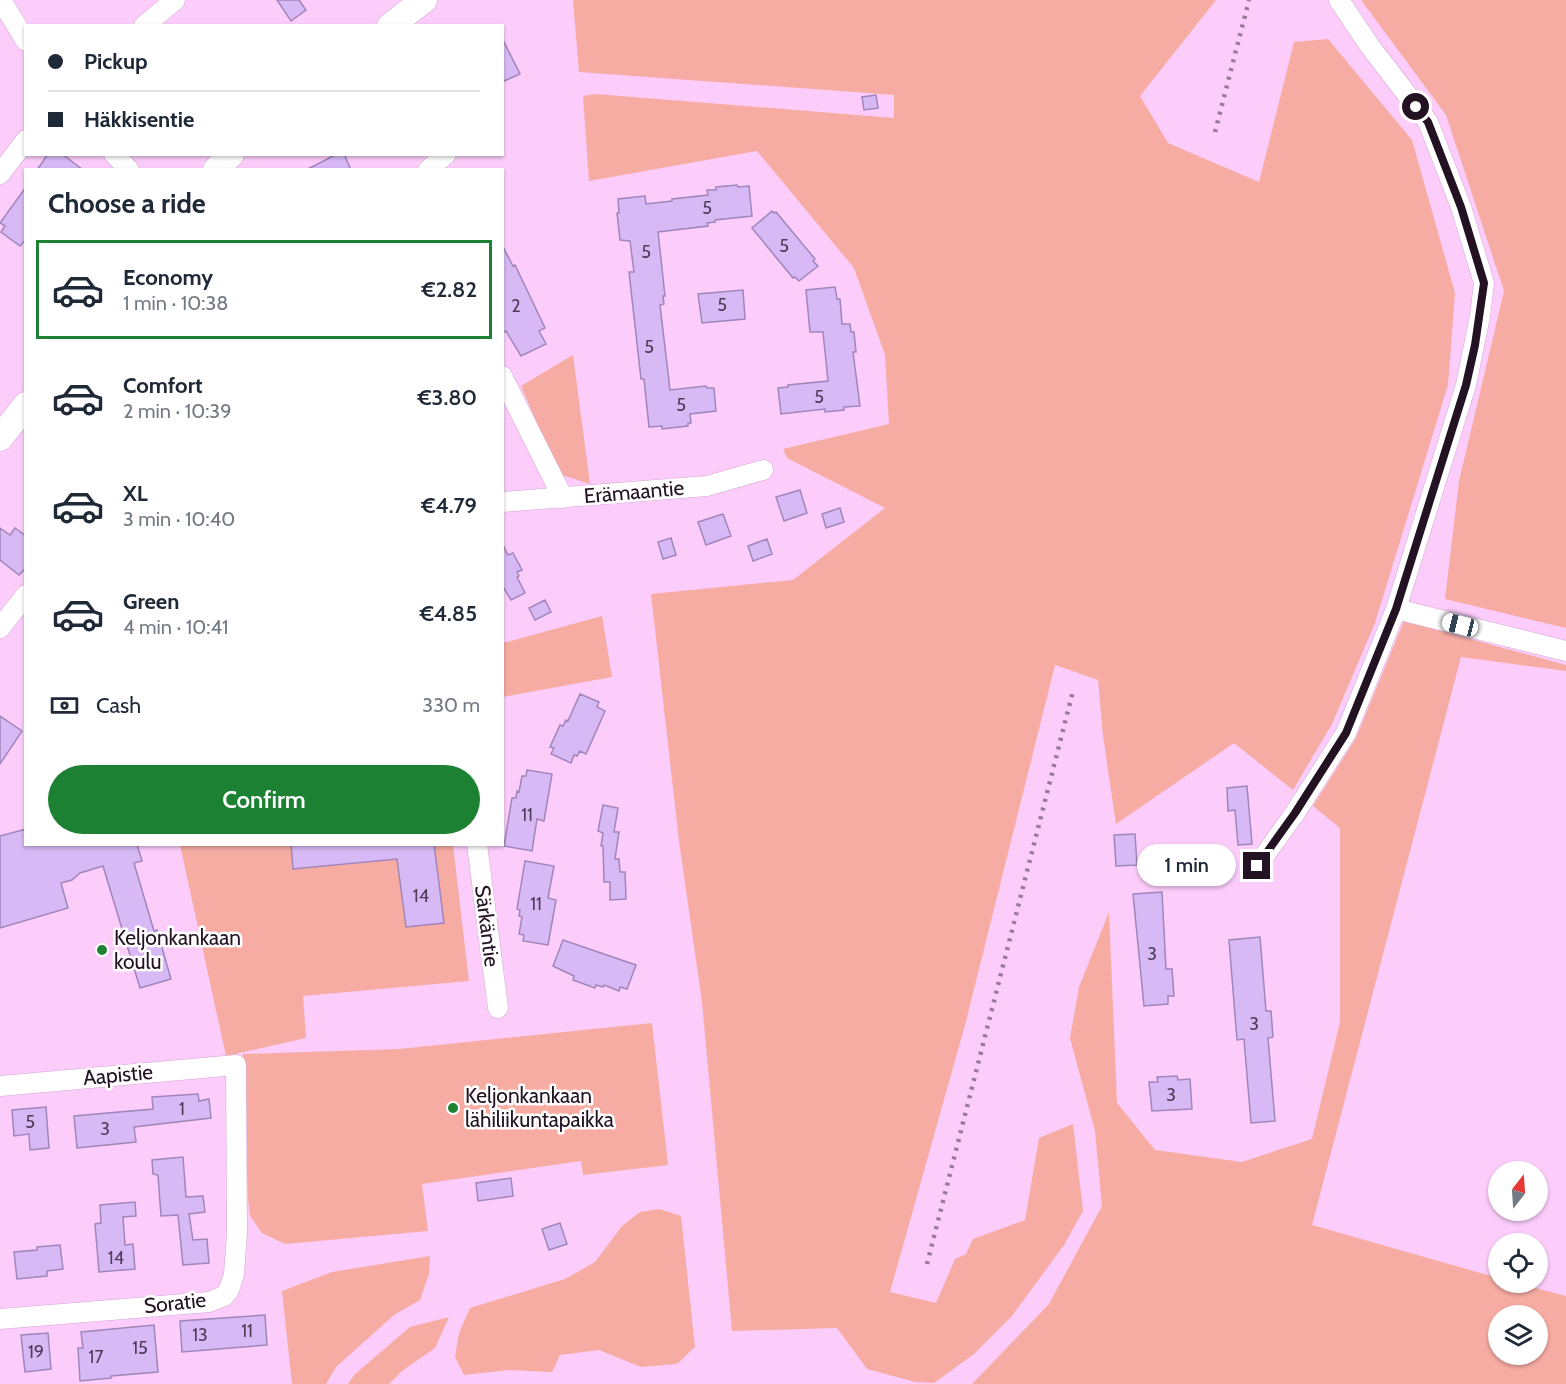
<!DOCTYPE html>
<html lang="en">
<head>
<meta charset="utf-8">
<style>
  body { margin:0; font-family:Cabin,sans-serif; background:#f2f2f3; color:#1f2937; height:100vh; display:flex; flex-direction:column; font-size:22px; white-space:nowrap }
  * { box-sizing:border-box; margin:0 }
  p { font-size:20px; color:#747a83 }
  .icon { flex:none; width:33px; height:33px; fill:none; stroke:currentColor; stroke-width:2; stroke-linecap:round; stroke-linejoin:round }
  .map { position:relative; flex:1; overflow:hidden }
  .details { position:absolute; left:24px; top:168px; width:480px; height:678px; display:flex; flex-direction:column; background:#fff; border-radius:0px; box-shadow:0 2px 4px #0004 }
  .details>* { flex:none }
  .hud { position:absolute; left:24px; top:24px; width:480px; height:132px; border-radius:0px; box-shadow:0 2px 4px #0004; display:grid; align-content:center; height:132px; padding:0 24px; background:#fff }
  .needle { width:39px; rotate:17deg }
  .fabs { position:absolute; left:1488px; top:1161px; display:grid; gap:12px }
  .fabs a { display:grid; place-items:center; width:60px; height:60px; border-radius:50%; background:#fff; box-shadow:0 2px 4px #0004; font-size:30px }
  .end { position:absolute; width:27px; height:27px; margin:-14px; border:8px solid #221222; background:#fff; box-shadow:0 0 0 3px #fff }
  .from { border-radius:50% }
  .bubble { position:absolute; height:42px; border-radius:21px; background:#fff; box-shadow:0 2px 4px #0004; font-size:20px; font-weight:600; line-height:42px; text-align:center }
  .car { position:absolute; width:18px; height:36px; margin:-18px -9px; border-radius:8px; box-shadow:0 0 4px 2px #0007; background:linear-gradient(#fff 24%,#345 0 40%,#fff 0 76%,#345 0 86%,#fff 0) }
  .hud b { display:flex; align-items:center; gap:21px; height:57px; font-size:22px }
  .hud b+b { border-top:2px solid #e0e1e3 }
  .hud i { width:15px; height:15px; background:#1f2937 }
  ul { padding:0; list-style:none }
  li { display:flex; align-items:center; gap:18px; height:99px; margin:0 12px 9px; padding:0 12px; border:3px solid transparent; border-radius:0px }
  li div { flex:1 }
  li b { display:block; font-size:22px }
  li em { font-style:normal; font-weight:600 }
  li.selected { border-color:#1d8134 }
  li>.icon { width:54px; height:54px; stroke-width:1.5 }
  h2 { padding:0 24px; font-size:27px; line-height:72px }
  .pay { display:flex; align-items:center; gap:15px; height:66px; padding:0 24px; font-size:22px }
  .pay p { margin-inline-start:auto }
  .button { display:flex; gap:12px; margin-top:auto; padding:12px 24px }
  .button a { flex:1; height:69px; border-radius:36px; background:#1d8134; color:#fff; font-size:24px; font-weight:600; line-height:69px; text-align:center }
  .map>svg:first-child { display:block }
</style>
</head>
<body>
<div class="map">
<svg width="1566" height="1384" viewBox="0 0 1566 1384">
  <rect width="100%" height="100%" fill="#fccdfb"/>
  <path fill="#f7aca3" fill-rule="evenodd" d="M 573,0 L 1216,0 L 1140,96 L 1168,143 L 1259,182 L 1294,42 L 1328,39 L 1412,140 L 1455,293 L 1448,385 L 1375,623 L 1332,724 L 1293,790 L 1234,743 L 1116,824 L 1103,736 L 1098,680 L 1055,665 L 965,1025 L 890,1292 L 936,1303 L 955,1259 L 966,1254 L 973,1239 L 1025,1220 L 1039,1138 L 1073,1124 L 1083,1211 L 1064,1245 L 1012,1316 L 974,1354 L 934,1383 L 915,1382 L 867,1369 L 837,1328 L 732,1331 L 702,1002 L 679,841 L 651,594 L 793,580 L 885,508 L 787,458 L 783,449 L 889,424 L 885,355 L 854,268 L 757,151 L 589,181 L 583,96 L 596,94 L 894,118 L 894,95 L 579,72 Z
    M 1361,0 L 1566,0 L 1566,628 L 1445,599 L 1459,481 L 1504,291 L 1446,115 Z
    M 573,355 L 590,484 L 559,474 L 521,386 Z
    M 602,616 L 612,677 L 503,697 L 503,643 Z
    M 1404,621 L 1566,665 L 1566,671 L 1461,657 L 1312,1225 L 1498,1278 L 1498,1282 L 1516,1283 L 1566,1296 L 1566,1384 L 972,1384 L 1049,1304 L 1102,1206 L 1095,1131 L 1070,1038 L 1079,987 L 1109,912 L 1117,1103 L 1155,1150 L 1242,1162 L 1312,1139 L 1340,1022 L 1340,828 L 1313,806 L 1356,738 ZM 1498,1316 L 1538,1316 L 1538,1354 L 1498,1354 Z
    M 180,845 L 453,845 L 469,981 L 303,996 L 306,1038 L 226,1056 Z
    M 652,1023 L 668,1165 L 583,1175 L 581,1161 L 422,1184 L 428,1231 L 285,1244 L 262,1233 L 250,1216 L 248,1199 L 243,1054 L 399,1049 Z
    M 659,1209 L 681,1216 L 695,1347 L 677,1364 L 641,1367 L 599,1350 L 560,1355 L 552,1372 L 509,1370 L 464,1375 L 455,1357 L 459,1333 L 470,1308 L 565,1279 L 595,1262 L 622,1226 L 640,1212 Z
    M 430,1256 L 429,1274 L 420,1300 L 394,1315 L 336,1367 L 326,1384 L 292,1384 L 282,1291 L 332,1272 Z
    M 449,1317 L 435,1348 L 402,1371 L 389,1384 L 348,1384 L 355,1374 L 410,1327 Z"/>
  <path fill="#d7b9f6" stroke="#a086ba" stroke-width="1.5" d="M 277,0 L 299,0 L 306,10 L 291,21 Z
    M 502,38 L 520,74 L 502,82 Z
    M 876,95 L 878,108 L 864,110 L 862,97 Z
    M 48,154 L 62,154 L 83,170 L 37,170 Z
    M 337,154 L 344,154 L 351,170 L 306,170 Z
    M 737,185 L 738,187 L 749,186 L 752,216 L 715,220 L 715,222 L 707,223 L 708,226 L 658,232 L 665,296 L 663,296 L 664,304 L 660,305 L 670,390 L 706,386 L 707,388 L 714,388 L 716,411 L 690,414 L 691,423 L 688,423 L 688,426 L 662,429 L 662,426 L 649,427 L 644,379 L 641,379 L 629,272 L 634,272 L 630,241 L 620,240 L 617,213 L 619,213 L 618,199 L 645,196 L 646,204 L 672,201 L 672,199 L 708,195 L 707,190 L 716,190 L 716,187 Z
    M 26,187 L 26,239 L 20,246 L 1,232 L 5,226 L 0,223 Z
    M 772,211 L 774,213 L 776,212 L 815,259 L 813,261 L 818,266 L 799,281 L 795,277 L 793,278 L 752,228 Z
    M 502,245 L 513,266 L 515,265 L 545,328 L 539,331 L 546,344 L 521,356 L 506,331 L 502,333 Z
    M 835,287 L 837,299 L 840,299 L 842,324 L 850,324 L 851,332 L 854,332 L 856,352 L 853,352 L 860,406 L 844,407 L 844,410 L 825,412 L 825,409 L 781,414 L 778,388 L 788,387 L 788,385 L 828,381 L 823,332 L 810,332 L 806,290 Z
    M 743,290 L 745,319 L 702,323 L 698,294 Z
    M 800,490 L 807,513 L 784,521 L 776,497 Z
    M 840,508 L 844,522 L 826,528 L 822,514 Z
    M 723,514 L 731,536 L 706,545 L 698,522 Z
    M 0,528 L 10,535 L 15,528 L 26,536 L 26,568 L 19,575 L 0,560 Z
    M 671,538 L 676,555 L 663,559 L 658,542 Z
    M 767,539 L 772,554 L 753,561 L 748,546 Z
    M 502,543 L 508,555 L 513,553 L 522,570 L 517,572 L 519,576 L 517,577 L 525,593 L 511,600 L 502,585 Z
    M 545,600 L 551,612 L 535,620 L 529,608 Z
    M 580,694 L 599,702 L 597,707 L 605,711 L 586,754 L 580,751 L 577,756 L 574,755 L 571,763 L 551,754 L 554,748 L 550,747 L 560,725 L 563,726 L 566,720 L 568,721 Z
    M 0,716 L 22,731 L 0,764 Z
    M 527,770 L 552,774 L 544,821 L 537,819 L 532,851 L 504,846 L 512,798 L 516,798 L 517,791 L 519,792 L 522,776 L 526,776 Z
    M 1247,786 L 1252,844 L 1238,845 L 1235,810 L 1228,811 L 1227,788 Z
    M 603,805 L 618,808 L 614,832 L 619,832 L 615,859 L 619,859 L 620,872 L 625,872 L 626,899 L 610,900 L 610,882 L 604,882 L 603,846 L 601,846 L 603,833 L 598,831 Z
    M 26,829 L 26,844 L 137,844 L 142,861 L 134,863 L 154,931 L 157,930 L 171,979 L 140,988 L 103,866 L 80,873 L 72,880 L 61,883 L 68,908 L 0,928 L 0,836 Z
    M 1135,834 L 1137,865 L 1116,866 L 1114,835 Z
    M 291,844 L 434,844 L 444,923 L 406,927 L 397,859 L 293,869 Z
    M 525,861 L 554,866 L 548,898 L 556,900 L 548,945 L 523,941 L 524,935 L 519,934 L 522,917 L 519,916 L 520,910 L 517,909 Z
    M 1162,892 L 1166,969 L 1172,969 L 1174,996 L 1168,996 L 1168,1004 L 1144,1006 L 1133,894 Z
    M 1260,937 L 1266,1011 L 1271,1011 L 1273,1037 L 1268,1038 L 1275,1121 L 1251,1123 L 1244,1039 L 1237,1040 L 1229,940 Z
    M 563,940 L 636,965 L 627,989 L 620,987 L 619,991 L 604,985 L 603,987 L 596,985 L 595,988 L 573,980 L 574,976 L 553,966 Z
    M 1177,1076 L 1178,1080 L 1190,1079 L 1192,1109 L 1152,1111 L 1149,1082 L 1158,1082 L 1157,1077 Z
    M 198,1094 L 199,1101 L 209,1099 L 211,1118 L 134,1127 L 136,1142 L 77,1148 L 74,1116 L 153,1109 L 152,1097 Z
    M 46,1107 L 49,1148 L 30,1150 L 29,1134 L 14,1136 L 12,1110 Z
    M 183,1157 L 186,1197 L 203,1196 L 205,1212 L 189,1214 L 193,1240 L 207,1239 L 209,1263 L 183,1265 L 178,1215 L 161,1216 L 158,1175 L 153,1174 L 152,1160 Z
    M 511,1178 L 513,1196 L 478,1201 L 476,1183 Z
    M 135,1202 L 136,1216 L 123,1217 L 125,1245 L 133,1244 L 135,1269 L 99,1272 L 95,1224 L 101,1223 L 100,1205 Z
    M 560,1223 L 567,1244 L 549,1250 L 542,1229 Z
    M 60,1245 L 63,1269 L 47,1271 L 47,1276 L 17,1279 L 14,1252 L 37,1250 L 37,1247 Z
    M 265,1315 L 267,1345 L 182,1352 L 180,1321 Z
    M 154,1325 L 158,1372 L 111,1376 L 111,1378 L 80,1381 L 78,1348 L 83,1348 L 81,1332 Z
    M 48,1333 L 51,1369 L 25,1372 L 21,1335 Z"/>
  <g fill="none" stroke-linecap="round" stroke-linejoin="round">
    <g stroke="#d3a5d2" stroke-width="21">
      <path id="minor" d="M 1,0 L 26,41
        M 144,26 L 175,0
        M 114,154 L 129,170
        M 428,170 L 446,154
        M 0,174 L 26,140
        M 502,376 L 563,498
        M 502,502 L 707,486 L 763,470
        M 1396,609 L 1566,651
        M 0,628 L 26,595
        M 477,844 L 498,1008
        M 1257,866 L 1295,813 L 1346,733 L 1396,609 L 1466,385 L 1480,316 L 1484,283 L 1461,207 L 1428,122 L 1369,45 L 1339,0
        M 0,1086 L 236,1065 L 237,1234 L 234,1274 L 229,1290 L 224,1296 L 209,1302 L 0,1319"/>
    </g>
    <g stroke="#d3a5d2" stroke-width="27">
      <path id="major" d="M 390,26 L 424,0
        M 216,170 L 231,154
        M 0,438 L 26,405"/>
    </g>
    <use href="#minor" stroke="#fff" stroke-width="20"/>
    <use href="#major" stroke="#fff" stroke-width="26"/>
    <path stroke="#997898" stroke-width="4.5" stroke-dasharray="3 6" stroke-linecap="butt" d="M 1215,132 L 1249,0
      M 927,1264 L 1073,691"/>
  </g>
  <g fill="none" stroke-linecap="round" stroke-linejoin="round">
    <path stroke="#221222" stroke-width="8" d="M 1257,866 L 1295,813 L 1346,733 L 1396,609 L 1466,385 L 1475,345 L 1484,283 L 1461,207 L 1428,122 L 1416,107"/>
  </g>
  <g fill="#1d8134" stroke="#fff" stroke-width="2">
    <circle cx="102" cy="950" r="6"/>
    <circle cx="453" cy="1108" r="6"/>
  </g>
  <g text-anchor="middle" stroke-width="5" stroke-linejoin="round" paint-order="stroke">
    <g font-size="18" fill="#4f3c57">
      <text x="707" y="214">5</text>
      <text x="784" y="252">5</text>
      <text x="646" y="258">5</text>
      <text x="722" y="311">5</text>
      <text x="516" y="312">2</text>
      <text x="649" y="353">5</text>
      <text x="819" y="403">5</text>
      <text x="681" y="411">5</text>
      <text x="527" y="821">11</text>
      <text x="421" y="902">14</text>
      <text x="536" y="910">11</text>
      <text x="1152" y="960">3</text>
      <text x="1254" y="1030">3</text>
      <text x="1171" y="1101">3</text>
      <text x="182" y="1115">1</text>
      <text x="30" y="1128">5</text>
      <text x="105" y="1135">3</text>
      <text x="116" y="1264">14</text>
      <text x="247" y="1337">11</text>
      <text x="200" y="1341">13</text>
      <text x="140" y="1354">15</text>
      <text x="36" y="1358">19</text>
      <text x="96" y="1363">17</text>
    </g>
    <g font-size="21" fill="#221222" stroke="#fff">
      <text transform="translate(634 492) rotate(-5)" y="7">Erämaantie</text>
      <text transform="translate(487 926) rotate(83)" y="7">Särkäntie</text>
      <text transform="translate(118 1075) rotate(-5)" y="7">Aapistie</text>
      <text transform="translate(175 1303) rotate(-6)" y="7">Soratie</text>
    </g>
    <g font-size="21" fill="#221222" stroke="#fff" text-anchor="start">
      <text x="114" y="945">Keljonkankaan<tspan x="114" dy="24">koulu</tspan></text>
      <text x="465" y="1103">Keljonkankaan<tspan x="465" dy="24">lähiliikuntapaikka</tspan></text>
    </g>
  </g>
</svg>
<div class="fabs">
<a><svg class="needle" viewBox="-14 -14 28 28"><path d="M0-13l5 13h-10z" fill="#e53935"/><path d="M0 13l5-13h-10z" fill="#747a83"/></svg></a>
<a><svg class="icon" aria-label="locate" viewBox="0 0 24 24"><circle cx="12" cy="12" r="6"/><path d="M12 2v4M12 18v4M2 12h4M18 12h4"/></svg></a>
<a><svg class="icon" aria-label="layers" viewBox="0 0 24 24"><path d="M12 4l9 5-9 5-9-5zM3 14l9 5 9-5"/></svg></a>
</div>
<i class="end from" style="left:1416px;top:107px"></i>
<i class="end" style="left:1257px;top:866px"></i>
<div class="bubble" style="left:1137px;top:844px;width:99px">1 min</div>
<i class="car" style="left:1460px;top:625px;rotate:284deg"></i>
<div class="hud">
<b><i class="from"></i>Pickup</b>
<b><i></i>Häkkisentie</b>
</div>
<section class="details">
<h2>Choose a ride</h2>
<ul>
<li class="selected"><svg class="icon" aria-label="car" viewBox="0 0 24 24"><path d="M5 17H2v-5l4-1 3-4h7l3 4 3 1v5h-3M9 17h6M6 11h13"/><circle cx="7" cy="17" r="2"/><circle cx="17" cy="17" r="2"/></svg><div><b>Economy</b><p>1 min · 10:38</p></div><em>€2.82</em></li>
<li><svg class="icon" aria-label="car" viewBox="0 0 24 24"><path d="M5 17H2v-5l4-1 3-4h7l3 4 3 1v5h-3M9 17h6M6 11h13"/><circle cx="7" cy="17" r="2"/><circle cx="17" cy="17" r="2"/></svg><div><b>Comfort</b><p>2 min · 10:39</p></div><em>€3.80</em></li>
<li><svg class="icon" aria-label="car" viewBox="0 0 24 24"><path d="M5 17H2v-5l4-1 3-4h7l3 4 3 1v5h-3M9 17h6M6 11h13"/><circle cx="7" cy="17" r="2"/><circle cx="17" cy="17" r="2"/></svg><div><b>XL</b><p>3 min · 10:40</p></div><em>€4.79</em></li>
<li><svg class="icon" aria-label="car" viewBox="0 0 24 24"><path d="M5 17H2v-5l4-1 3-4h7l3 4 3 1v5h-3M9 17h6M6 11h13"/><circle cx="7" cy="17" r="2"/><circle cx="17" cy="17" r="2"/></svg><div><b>Green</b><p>4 min · 10:41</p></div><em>€4.85</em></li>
</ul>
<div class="pay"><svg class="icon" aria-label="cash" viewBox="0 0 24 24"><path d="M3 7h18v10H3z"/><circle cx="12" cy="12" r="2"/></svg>Cash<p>330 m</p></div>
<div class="button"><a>Confirm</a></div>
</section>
</div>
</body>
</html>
